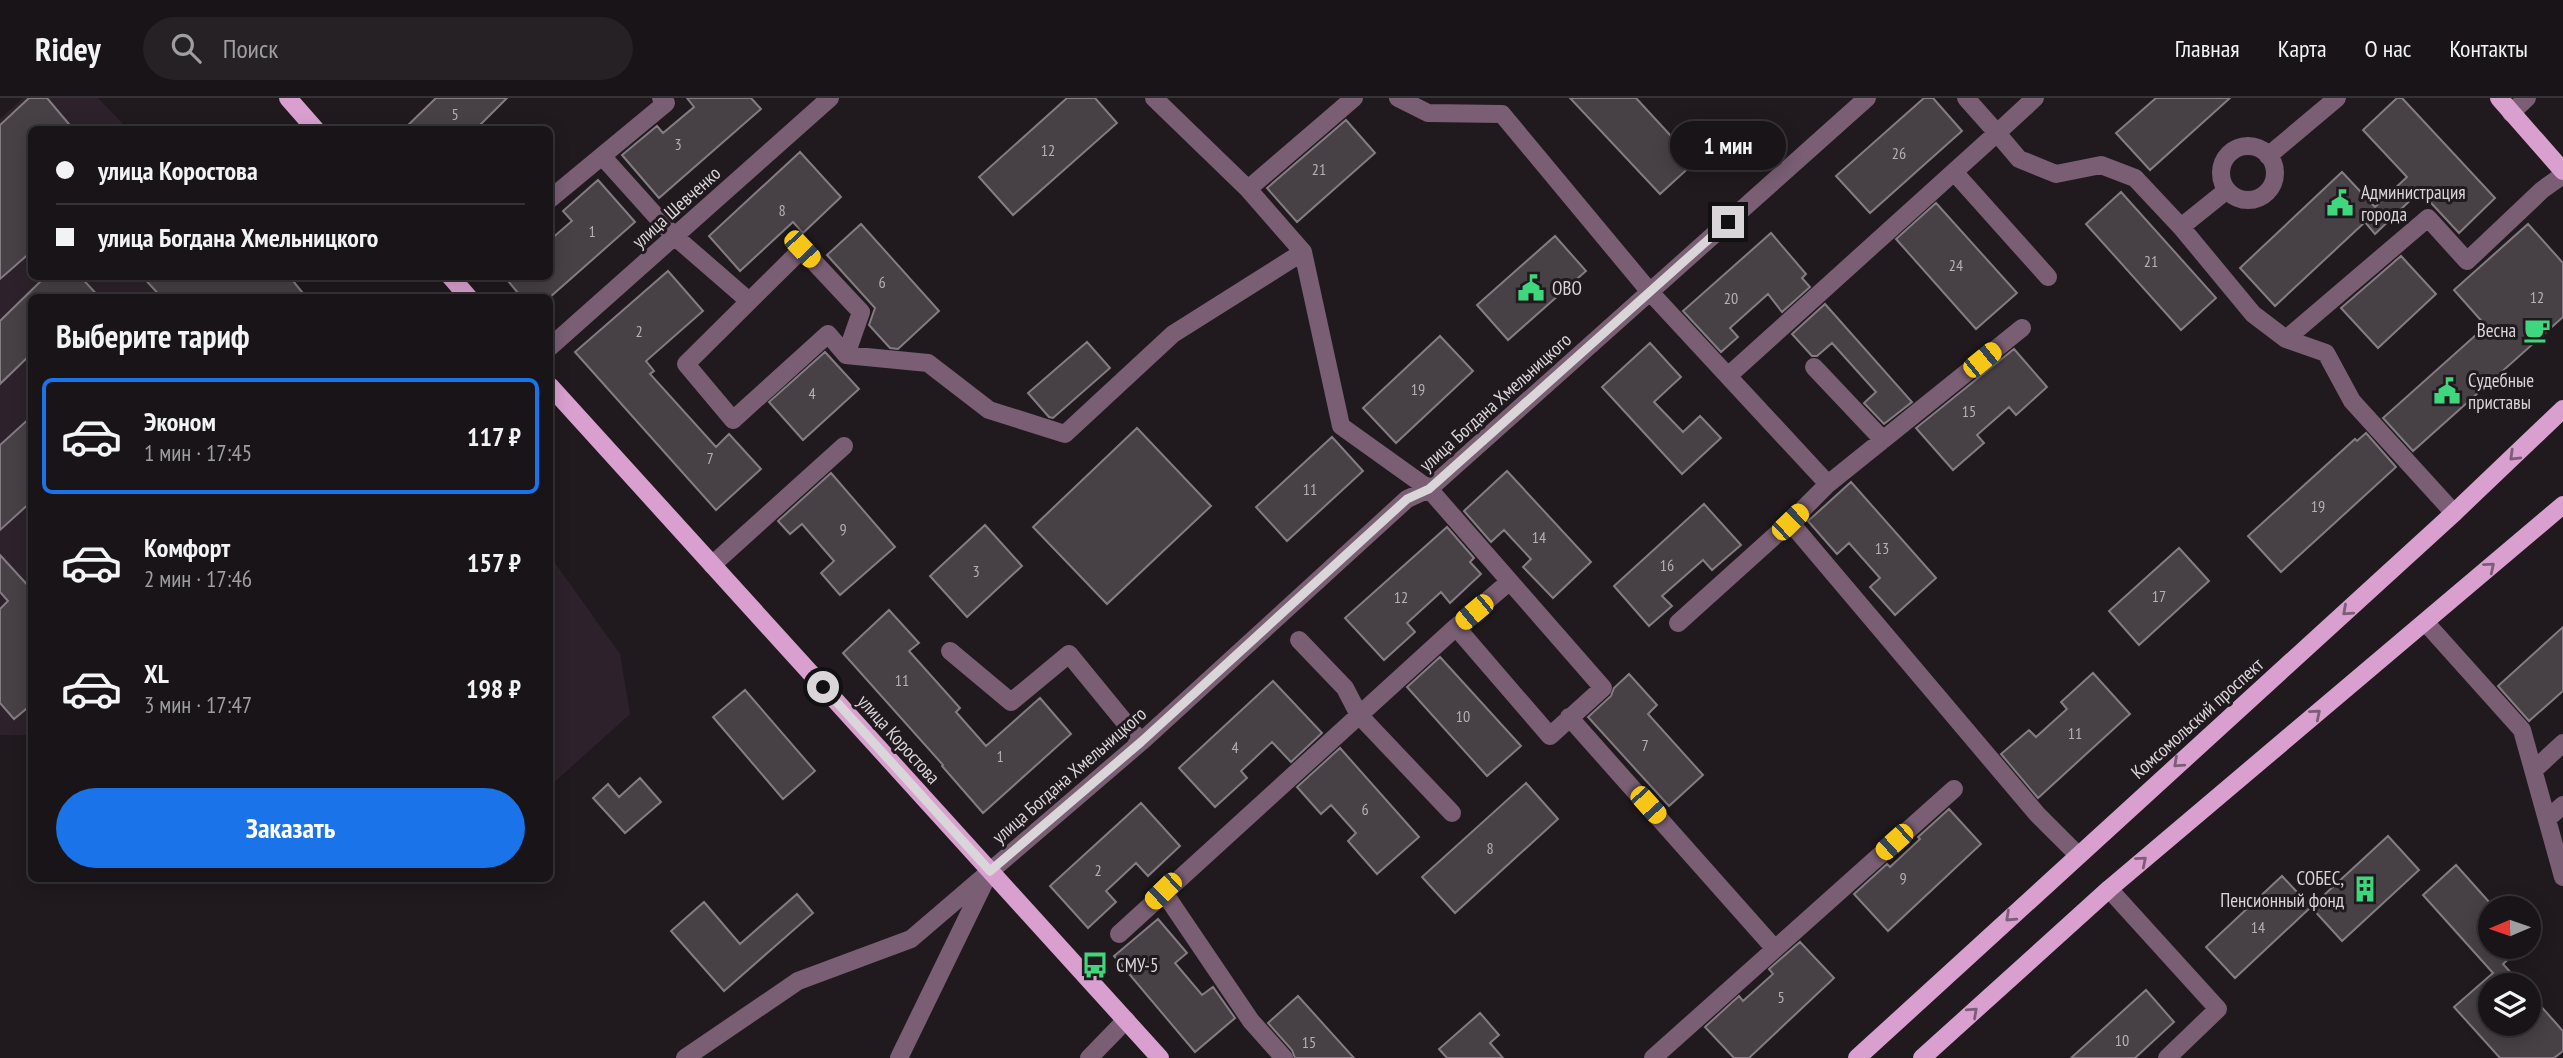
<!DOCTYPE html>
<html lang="ru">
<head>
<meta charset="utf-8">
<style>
  body { margin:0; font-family:"PT Sans Narrow",sans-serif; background:#252124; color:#f1f3f6; height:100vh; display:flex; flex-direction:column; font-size:26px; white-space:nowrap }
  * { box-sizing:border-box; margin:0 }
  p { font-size:23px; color:#9f9ea1 }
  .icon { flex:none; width:38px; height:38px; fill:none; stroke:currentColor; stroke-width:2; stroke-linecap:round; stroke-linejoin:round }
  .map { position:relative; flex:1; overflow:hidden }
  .panel { position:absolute; left:28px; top:196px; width:525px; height:588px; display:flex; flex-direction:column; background:#181417; border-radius:10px; box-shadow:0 4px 18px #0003,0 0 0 2px #363336 }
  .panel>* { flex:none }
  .guide { position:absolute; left:28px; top:28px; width:525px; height:154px; border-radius:10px; box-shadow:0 4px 18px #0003,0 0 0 2px #363336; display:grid; align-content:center; height:154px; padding:0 28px; background:#181417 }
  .needle { width:46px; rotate:268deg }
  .fabs { position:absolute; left:2478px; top:798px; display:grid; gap:14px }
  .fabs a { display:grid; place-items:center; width:63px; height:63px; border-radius:50%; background:#181417; box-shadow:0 4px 18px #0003,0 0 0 2px #363336; font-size:35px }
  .end { position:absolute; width:32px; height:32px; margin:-16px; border:9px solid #d9d5d8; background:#111; box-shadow:0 0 0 4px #111 }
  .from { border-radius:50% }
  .bubble { position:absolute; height:49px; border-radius:24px; background:#181417; box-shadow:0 4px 18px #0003,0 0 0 2px #363336; font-size:23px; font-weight:600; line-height:49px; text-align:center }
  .car { position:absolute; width:21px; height:42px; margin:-21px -10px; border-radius:9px; box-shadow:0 0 5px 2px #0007; background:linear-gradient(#f5c518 24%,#345 0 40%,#f5c518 0 76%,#345 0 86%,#f5c518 0) }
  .guide b { display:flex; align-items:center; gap:24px; height:66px; font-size:26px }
  .guide b+b { border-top:2px solid #363336 }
  .guide i { width:18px; height:18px; background:#f1f3f6 }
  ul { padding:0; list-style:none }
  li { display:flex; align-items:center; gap:21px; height:116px; margin:0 14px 10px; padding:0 14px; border:4px solid transparent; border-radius:10px }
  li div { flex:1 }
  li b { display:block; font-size:26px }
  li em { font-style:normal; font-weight:600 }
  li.current { border-color:#1a73e8 }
  li>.icon { width:63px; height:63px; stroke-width:1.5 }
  h2 { padding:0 28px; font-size:32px; line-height:84px }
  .button { display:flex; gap:14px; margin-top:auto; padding:14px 28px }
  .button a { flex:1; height:80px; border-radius:42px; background:#1a73e8; color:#fff; font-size:28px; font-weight:600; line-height:80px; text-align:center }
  header { display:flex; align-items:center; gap:42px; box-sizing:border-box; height:98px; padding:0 35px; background:#181417; border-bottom:2px solid #363336 }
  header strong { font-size:33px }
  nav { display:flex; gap:38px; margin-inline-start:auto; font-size:24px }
  .search { width:490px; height:63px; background:#252124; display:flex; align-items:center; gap:18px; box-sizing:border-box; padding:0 24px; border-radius:38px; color:#9f9ea1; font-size:26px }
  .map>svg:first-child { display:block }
</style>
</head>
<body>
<header>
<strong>Ridey</strong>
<div class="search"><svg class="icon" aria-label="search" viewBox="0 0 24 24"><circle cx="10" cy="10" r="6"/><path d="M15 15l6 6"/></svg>Поиск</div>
<nav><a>Главная</a><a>Карта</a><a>О нас</a><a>Контакты</a></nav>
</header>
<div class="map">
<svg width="2563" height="960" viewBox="0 0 2563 960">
  <rect width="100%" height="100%" fill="#201a1f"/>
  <path fill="#2d222b" d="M 23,0 L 98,0 L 128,31 L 32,32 L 32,178 L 289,179 L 307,199 L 32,200 L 31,637 L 0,637 L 0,21 Z
    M 550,458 L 620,556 L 630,616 L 550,688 Z"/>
  <path fill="#474045" stroke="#847c82" stroke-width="2" d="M 29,0 L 47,0 L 74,32 L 32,32 L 32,153 L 0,181 L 0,27 Z
    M 436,0 L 507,0 L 475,32 L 403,32 Z
    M 687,0 L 751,0 L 761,11 L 659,100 L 622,57 L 657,28 L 663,35 L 694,9 Z
    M 1067,0 L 1095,0 L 1117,25 L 1013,117 L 979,79 Z
    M 1570,0 L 1636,0 L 1695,64 L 1660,96 Z
    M 1924,0 L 1933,0 L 1962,33 L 1870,115 L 1836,78 Z
    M 2156,0 L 2230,0 L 2150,72 L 2116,35 Z
    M 2397,0 L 2402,0 L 2495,100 L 2459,135 L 2420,93 L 2375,136 L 2365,124 L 2275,208 L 2240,170 L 2342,74 L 2375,109 L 2407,79 L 2363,32 Z
    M 1346,22 L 1375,55 L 1297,124 L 1267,90 Z
    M 800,54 L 841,99 L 803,135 L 793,124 L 740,173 L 709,138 Z
    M 598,82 L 635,124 L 549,200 L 522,200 L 504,178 L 550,178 L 550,142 L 572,123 L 563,113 Z
    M 2121,94 L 2216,200 L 2181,232 L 2086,126 Z
    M 1936,105 L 2017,195 L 1976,231 L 1896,141 Z
    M 861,126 L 939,213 L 898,251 L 890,250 L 869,227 L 875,210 L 827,157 Z
    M 2528,126 L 2563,165 L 2563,219 L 2413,353 L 2383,320 L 2486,228 L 2454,192 Z
    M 1771,135 L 1806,176 L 1802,180 L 1810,189 L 1782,214 L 1768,196 L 1730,230 L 1738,239 L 1721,254 L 1683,213 Z
    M 1555,138 L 1586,173 L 1508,242 L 1477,207 Z
    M 2401,158 L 2436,196 L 2378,250 L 2341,210 Z
    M 668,173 L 703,213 L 646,263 L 654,273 L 650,276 L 716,349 L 729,336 L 761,371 L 716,412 L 575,254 Z
    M 46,178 L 80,178 L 100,200 L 32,200 L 32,255 L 0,286 L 0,223 Z
    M 142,178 L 289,178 L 307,200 L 162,200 Z
    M 1825,206 L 1912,304 L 1884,326 L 1864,305 L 1876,294 L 1832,245 L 1817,258 L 1812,258 L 1792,236 Z
    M 1440,238 L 1473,273 L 1396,345 L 1363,310 Z
    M 1087,244 L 1110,270 L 1053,320 L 1049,319 L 1028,295 Z
    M 1650,245 L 1681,279 L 1654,304 L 1683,334 L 1700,318 L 1721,340 L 1682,376 L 1602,289 Z
    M 2014,251 L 2047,289 L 2016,317 L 2009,309 L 1977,337 L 1984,345 L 1953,372 L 1916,330 Z
    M 825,254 L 859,291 L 803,342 L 769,304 Z
    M 32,318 L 32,403 L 0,432 L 0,347 Z
    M 1137,330 L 1211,408 L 1107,506 L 1033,429 Z
    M 2366,335 L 2396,369 L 2281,474 L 2248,438 L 2355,341 L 2357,343 Z
    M 1332,339 L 1363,373 L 1287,443 L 1256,409 Z
    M 1507,373 L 1591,464 L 1553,500 L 1523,469 L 1531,461 L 1504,432 L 1491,444 L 1464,413 Z
    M 831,375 L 895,449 L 840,497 L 821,475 L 834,463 L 802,426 L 790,436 L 778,423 Z
    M 1851,384 L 1936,480 L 1895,517 L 1870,489 L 1880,480 L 1849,445 L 1837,456 L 1808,423 Z
    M 1704,406 L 1741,447 L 1712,472 L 1703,462 L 1662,498 L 1672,508 L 1649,528 L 1614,488 Z
    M 985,427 L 1022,468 L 967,519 L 930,478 Z
    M 1447,429 L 1474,460 L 1470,464 L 1481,476 L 1450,505 L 1441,494 L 1407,525 L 1415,534 L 1384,562 L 1345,520 Z
    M 2179,450 L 2209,483 L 2139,547 L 2109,513 Z
    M 0,457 L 32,492 L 32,606 L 14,621 L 0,605 L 0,511 L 8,503 L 0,494 Z
    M 889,512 L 919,545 L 909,553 L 960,610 L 956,614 L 986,648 L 1040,600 L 1071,636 L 983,715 L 942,668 L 943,667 L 843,555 Z
    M 2563,529 L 2563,593 L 2529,623 L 2498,588 Z
    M 1440,559 L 1521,648 L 1487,678 L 1407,589 Z
    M 2093,575 L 2130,616 L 2038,700 L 2001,656 L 2029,632 L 2036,639 L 2067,611 L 2061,604 Z
    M 1629,576 L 1657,607 L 1648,616 L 1703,677 L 1669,708 L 1588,619 L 1611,598 L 1614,590 Z
    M 1273,583 L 1322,635 L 1291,664 L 1272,644 L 1241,673 L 1247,680 L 1215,709 L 1179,670 Z
    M 745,592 L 815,673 L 783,701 L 713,619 Z
    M 1340,650 L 1419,739 L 1377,776 L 1348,743 L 1356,735 L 1331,707 L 1321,716 L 1297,689 Z
    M 640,680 L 661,704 L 625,735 L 593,700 L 608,686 L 619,699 Z
    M 1526,685 L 1558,721 L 1455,815 L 1422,779 Z
    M 1141,705 L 1180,748 L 1148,778 L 1136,765 L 1106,793 L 1116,804 L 1088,830 L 1050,788 Z
    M 1949,711 L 1981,746 L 1888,833 L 1854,796 L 1887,766 L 1890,769 L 1920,741 L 1918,739 Z
    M 2388,738 L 2419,772 L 2342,843 L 2311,809 Z
    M 2456,767 L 2490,805 L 2490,849 L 2522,849 L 2503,866 L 2522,887 L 2490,887 L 2490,926 L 2529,926 L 2529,895 L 2563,933 L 2563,953 L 2554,960 L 2500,960 L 2454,909 L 2493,875 L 2423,797 Z
    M 2282,778 L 2311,809 L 2235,880 L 2206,849 Z
    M 797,796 L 813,815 L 724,893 L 671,833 L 704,804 L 740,846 Z
    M 1158,821 L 1187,855 L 1175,865 L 1202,897 L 1213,889 L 1235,920 L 1195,954 L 1114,858 Z
    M 1800,844 L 1834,880 L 1749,960 L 1734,960 L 1705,929 L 1739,898 L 1743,903 L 1773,876 L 1769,871 Z
    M 2146,892 L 2174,924 L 2135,960 L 2071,960 Z
    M 1298,898 L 1354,960 L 1295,960 L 1292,952 L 1268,925 Z
    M 1480,915 L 1499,937 L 1490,945 L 1503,960 L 1447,960 L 1439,951 Z"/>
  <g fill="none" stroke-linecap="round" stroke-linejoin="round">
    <path stroke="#795e74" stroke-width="18" d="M 1398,0 L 1428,15 L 1502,16 L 1650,194 L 1828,386 L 1790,424 L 2037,716 L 2078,757
      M 1966,0 L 1997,35 L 2035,0
      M 2511,15 L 2527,0
      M2221 75a27 27 0 1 1 54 0a27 27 0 1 1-54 0Z
      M 602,58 L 673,137 L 749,203
      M 2268,58 L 2337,0
      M 1955,75 L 2048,179
      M 1248,91 L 1354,0
      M 550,101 L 666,5 L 661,0
      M 2181,129 L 2227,92
      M 2286,241 L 2326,255 L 2352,303 L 2454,415
      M 550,249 L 830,0
      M 846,257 L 861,214 L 802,151 L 686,266 L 733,322 L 828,236 L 846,257 L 928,265 L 989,312 L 1065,336 L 1173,236 L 1303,154
      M 1814,269 L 1883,342
      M 1728,278 L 1997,35 L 2019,61 L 2056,76 L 2101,67 L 2135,80 L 2181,129 L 2253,216 L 2286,241 L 2428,120 L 2467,163 L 2542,92 L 2563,77
      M 1828,386 L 2022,230
      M 712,467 L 844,348
      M 1678,525 L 1790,424
      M 2426,525 L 2522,632 L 2563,779
      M 1456,529 L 1509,484
      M 1299,542 L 1345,590 L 1359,617 L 1452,715
      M 950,553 L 1011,604 L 1069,556 L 1141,644
      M 1569,619 L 1775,851
      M 2534,672 L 2563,645
      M 2547,721 L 2563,707
      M 2109,791 L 2218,911 L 2167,960
      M 1163,793 L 1251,923 L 1284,960
      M 1119,836 L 1456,529 L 1550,638 L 1603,590 L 1429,391 L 1341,328 L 1303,154 L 1248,91 L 1154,0
      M 685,960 L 798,883 L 911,841 L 1141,644 L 1407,401 L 1429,391 L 1867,0
      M 899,960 L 987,779
      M 1089,960 L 1126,922
      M 1653,960 L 1954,691"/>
    <path stroke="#d9a0cf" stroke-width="18" d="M 288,0 L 316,32
      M 2499,0 L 2563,73
      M 450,178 L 469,200
      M 550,288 L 1160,960
      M 1857,960 L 2454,415 L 2563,311
      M 1922,960 L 2109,791 L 2563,407"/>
  </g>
  <defs><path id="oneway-chevron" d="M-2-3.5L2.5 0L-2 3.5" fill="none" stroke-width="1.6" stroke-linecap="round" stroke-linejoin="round" transform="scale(1.75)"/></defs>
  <g stroke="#7c5d77">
    <use href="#oneway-chevron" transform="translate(2514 358) rotate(136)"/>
    <use href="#oneway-chevron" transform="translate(2490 469) rotate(-40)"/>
    <use href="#oneway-chevron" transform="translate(2347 513) rotate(138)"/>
    <use href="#oneway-chevron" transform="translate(2316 616) rotate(-40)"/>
    <use href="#oneway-chevron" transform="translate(2178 665) rotate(138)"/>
    <use href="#oneway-chevron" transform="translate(2142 763) rotate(-40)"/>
    <use href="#oneway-chevron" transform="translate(2010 819) rotate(137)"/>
    <use href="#oneway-chevron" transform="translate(1973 914) rotate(-42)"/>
  </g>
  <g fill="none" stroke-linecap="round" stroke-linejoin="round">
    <path stroke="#d9d5d8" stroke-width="9" d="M 823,589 L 990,773 L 1141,644 L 1407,401 L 1429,391 L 1728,124"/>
  </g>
  <defs>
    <g id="civic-bare" transform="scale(2.1)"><path d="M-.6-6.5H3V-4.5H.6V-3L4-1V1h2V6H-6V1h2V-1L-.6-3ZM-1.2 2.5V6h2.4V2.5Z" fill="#3ed77d" stroke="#201a1f" stroke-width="2.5" paint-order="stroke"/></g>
    <g id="cafe-bare" transform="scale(2.1)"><path d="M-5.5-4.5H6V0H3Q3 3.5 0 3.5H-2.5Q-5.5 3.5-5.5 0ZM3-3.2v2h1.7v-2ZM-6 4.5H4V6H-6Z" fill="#3ed77d" stroke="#201a1f" stroke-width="2.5" paint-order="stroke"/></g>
    <g id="building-bare" transform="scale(2.1)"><path d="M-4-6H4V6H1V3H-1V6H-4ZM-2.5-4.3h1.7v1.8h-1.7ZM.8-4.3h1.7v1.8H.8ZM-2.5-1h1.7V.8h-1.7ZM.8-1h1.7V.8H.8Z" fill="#3ed77d" stroke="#201a1f" stroke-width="2.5" paint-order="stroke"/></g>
    <g id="bus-bare" transform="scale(2.1)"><path d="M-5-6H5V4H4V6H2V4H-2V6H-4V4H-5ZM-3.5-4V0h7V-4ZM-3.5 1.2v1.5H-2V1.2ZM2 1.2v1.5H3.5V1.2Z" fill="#3ed77d" stroke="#201a1f" stroke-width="2.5" paint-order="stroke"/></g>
  </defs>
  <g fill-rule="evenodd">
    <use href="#civic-bare" x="2340" y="105"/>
    <use href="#civic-bare" x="1531" y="190"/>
    <use href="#cafe-bare" x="2537" y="232"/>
    <use href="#civic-bare" x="2447" y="293"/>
    <use href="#building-bare" x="2365" y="791"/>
    <use href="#bus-bare" x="1095" y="867"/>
  </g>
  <g text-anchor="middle" stroke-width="6" stroke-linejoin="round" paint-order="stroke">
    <g font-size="16" fill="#b4b0b3">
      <text x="455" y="22">5</text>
      <text x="678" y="52">3</text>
      <text x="1048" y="58">12</text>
      <text x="1899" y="61">26</text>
      <text x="1319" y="77">21</text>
      <text x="782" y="118">8</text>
      <text x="592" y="139">1</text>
      <text x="2151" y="169">21</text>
      <text x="1956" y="173">24</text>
      <text x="882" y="190">6</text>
      <text x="2537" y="205">12</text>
      <text x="1731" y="206">20</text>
      <text x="639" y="239">2</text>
      <text x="1418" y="297">19</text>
      <text x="812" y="301">4</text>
      <text x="1969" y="319">15</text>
      <text x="710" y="366">7</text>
      <text x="1310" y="397">11</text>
      <text x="2318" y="414">19</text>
      <text x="843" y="437">9</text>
      <text x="1539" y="445">14</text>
      <text x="1882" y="456">13</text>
      <text x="1667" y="473">16</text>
      <text x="976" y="479">3</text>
      <text x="2159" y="504">17</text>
      <text x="1401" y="505">12</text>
      <text x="902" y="588">11</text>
      <text x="1463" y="624">10</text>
      <text x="2075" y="641">11</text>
      <text x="1645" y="653">7</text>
      <text x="1235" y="655">4</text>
      <text x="1000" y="664">1</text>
      <text x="1365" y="717">6</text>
      <text x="1490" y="756">8</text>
      <text x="1098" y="778">2</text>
      <text x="1903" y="786">9</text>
      <text x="2258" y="835">14</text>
      <text x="1781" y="905">5</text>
      <text x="2122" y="948">10</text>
      <text x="1309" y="950">15</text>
    </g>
    <g font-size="19" fill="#d9d5d8" stroke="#201a1f" text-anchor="start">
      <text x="2361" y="101">Администрация<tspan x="2361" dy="22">города</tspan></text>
      <text x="1552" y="197">ОВО</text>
      <text x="2516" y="239" text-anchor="end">Весна</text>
      <text x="2468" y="289">Судебные<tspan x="2468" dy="22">приставы</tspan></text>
      <text x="2344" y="787" text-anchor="end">СОБЕС,<tspan x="2344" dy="22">Пенсионный фонд</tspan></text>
      <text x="1116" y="874">СМУ-5</text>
    </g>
    <g font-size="19" fill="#d9d5d8" stroke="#201a1f">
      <text transform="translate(676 109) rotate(-42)" y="7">улица Шевченко</text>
      <text transform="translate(1495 304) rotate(-42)" y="7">улица Богдана Хмельницкого</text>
      <text transform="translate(2197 620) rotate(-42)" y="7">Комсомольский проспект</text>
      <text transform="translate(899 641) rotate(48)" y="7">улица Коростова</text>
      <text transform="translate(1069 677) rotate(-41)" y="7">улица Богдана Хмельницкого</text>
    </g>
  </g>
</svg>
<div class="fabs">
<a><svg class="needle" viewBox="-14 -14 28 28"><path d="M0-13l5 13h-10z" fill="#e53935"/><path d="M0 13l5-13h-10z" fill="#9f9ea1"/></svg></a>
<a><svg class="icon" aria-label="layers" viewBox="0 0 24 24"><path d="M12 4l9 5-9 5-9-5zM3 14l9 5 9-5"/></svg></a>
</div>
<i class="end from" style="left:823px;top:589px"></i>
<i class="end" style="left:1728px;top:124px"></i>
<div class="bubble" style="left:1670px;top:23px;width:116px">1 мин</div>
<i class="car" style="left:802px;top:151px;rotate:137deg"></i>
<i class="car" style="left:1982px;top:262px;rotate:51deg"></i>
<i class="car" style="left:1790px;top:424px;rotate:46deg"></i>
<i class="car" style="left:1474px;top:514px;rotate:230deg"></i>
<i class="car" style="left:1648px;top:707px;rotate:138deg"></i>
<i class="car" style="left:1894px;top:744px;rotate:228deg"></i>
<i class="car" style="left:1163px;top:793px;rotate:226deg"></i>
<div class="guide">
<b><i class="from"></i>улица Коростова</b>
<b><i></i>улица Богдана Хмельницкого</b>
</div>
<section class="panel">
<h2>Выберите тариф</h2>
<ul>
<li class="current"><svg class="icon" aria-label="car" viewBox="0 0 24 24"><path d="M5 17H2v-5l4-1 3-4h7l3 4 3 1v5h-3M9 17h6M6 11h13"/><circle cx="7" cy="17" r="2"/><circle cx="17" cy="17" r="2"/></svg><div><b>Эконом</b><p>1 мин · 17:45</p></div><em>117 ₽</em></li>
<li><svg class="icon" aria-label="car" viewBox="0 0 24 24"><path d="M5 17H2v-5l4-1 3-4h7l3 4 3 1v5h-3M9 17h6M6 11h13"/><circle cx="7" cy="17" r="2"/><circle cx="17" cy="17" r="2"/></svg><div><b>Комфорт</b><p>2 мин · 17:46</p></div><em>157 ₽</em></li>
<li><svg class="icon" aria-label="car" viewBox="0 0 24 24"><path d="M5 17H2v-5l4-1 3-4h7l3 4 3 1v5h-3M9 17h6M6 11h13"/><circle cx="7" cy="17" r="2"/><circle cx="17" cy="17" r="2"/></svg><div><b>XL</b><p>3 мин · 17:47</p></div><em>198 ₽</em></li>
</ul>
<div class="button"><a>Заказать</a></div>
</section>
</div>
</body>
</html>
